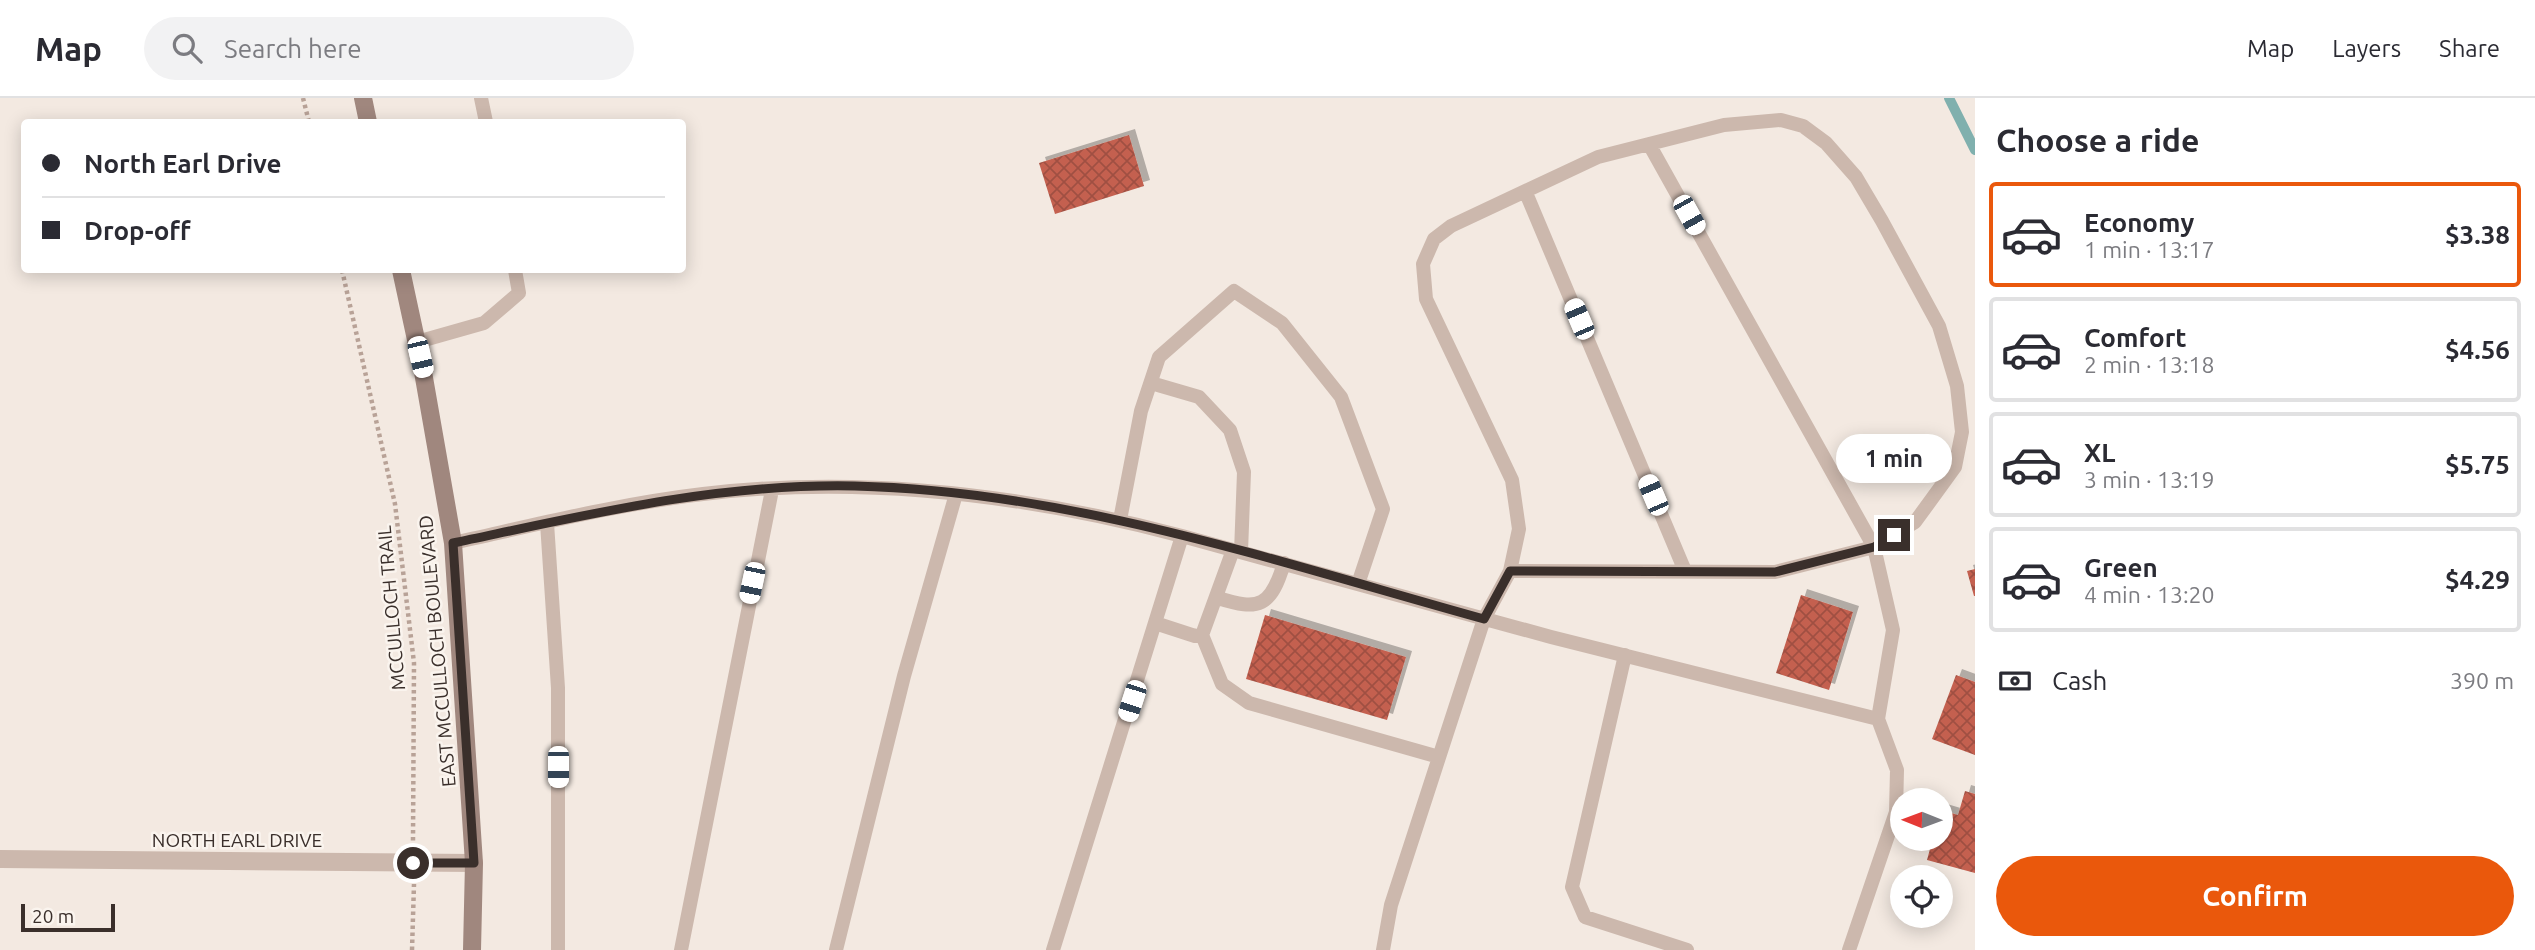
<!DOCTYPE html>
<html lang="en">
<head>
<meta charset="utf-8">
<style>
  body { margin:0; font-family:Ubuntu,sans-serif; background:#f2f2f3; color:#2b2b33; height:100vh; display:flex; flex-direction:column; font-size:26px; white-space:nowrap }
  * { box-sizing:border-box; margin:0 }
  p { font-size:23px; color:#7c7c81 }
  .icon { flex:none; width:38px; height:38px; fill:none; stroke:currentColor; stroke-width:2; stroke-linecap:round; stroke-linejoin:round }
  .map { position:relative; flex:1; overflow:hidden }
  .side { display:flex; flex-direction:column; background:#fff; width:560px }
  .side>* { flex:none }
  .banner { position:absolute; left:21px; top:21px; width:665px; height:154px; border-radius:7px; box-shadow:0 4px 18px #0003; display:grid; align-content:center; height:154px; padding:0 21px; background:#fff }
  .needle { width:46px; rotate:271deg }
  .tools { position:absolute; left:1890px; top:690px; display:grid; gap:14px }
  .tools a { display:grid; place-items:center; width:63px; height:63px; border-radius:50%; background:#fff; box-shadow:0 4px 18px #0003; font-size:35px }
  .scale { position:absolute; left:21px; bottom:18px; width:94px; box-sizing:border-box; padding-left:7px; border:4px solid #3a2f2b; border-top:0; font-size:19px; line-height:24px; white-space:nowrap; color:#3a2f2b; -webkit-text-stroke:5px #faf4ee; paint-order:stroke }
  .end { position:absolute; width:32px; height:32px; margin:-16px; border:9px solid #3a2f2b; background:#fff; box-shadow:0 0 0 4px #fff }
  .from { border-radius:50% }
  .bubble { position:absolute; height:49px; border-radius:24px; background:#fff; box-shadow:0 4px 18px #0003; font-size:23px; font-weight:700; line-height:49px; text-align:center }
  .car { position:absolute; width:21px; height:42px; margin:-21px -10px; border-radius:9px; box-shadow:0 0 5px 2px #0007; background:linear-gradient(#fff 24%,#345 0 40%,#fff 0 76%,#345 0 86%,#fff 0) }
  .banner b { display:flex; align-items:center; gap:24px; height:66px; font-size:26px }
  .banner b+b { border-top:2px solid #e1e1e2 }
  .banner i { width:18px; height:18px; background:#2b2b33 }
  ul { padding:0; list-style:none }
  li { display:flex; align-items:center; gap:21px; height:105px; margin:0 14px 10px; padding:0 7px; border:4px solid #e1e1e2; border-radius:7px }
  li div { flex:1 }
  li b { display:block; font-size:26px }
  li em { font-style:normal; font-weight:700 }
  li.selected { border-color:#ea580c }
  li>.icon { width:63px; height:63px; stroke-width:1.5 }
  h2 { padding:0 21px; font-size:32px; line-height:84px }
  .pay { display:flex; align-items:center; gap:18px; height:77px; padding:0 21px; font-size:26px }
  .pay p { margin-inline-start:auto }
  .button { display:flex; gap:14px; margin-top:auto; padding:14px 21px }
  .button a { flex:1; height:80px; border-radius:42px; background:#ea580c; color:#fff; font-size:28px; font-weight:700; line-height:80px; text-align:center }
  header { display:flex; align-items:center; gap:42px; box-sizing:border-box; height:98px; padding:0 35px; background:#fff; border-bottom:2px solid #e1e1e2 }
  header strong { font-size:33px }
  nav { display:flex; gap:38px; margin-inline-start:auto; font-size:24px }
  .search { width:490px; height:63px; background:#f2f2f3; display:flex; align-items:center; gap:18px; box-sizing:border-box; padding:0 24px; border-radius:38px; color:#7c7c81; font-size:26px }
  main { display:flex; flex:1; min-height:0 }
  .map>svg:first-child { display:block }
</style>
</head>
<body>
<header>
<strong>Map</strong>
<div class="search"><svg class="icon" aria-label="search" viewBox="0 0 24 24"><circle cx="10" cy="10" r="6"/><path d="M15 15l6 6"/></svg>Search here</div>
<nav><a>Map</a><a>Layers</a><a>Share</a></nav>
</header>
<main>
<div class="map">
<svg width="1975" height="852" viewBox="0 0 1975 852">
  <defs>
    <pattern id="building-cross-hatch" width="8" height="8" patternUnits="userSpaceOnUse" patternTransform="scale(1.75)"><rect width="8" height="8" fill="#c4604f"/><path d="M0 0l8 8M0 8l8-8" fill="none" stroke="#a05042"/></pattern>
    <filter id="shadow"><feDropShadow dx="6" dy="-6" stdDeviation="0" flood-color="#0004"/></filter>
  </defs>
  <rect width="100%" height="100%" fill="#f3e9e1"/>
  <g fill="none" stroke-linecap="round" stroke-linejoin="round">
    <path stroke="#80b0ae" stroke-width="10" d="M 1949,0 L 1975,52"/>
  </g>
  <path fill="url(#building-cross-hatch)" filter="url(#shadow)" d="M 1129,37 L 1144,88 L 1055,116 L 1039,65 Z
    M 1975,471 L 1975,498 L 1974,498 L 1967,473 Z
    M 1801,497 L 1853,514 L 1829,592 L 1776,575 Z
    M 1265,517 L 1406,559 L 1387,622 L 1246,581 Z
    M 1956,577 L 1975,584 L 1975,657 L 1932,641 Z
    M 1965,693 L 1975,696 L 1975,775 L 1927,762 L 1933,740 L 1941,740 L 1941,712 L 1958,717 Z"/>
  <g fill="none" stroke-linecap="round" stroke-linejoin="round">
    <path stroke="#b8a297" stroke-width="4.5" stroke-dasharray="3.5 3.5" stroke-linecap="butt" d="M 303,0 L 309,24
      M 342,172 L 395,406 L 414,565 L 413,743
      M 412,852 L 414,786"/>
    <path stroke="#ccb8ad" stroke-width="14" d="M 481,0 L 486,24
      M 1526,95 L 1685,473
      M 417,244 L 484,225 L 519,195 L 515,172
      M 1151,285 L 1199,299 L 1230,332 L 1244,374 L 1241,454
      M 1120,422 L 1141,313 L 1159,259 L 1234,193 L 1282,225 L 1341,299 L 1383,411 L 1358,486
      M 547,425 L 558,590 L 558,852
      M 1182,438 L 1551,539 L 1878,621 L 1897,672 L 1896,714 L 1849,852
      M 453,445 C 535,427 618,406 703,396 C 862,377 1027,397 1182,438 L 1053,852
      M 1510,473 L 1775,474 L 1874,449 L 1649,46
      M 1218,500 C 1259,513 1271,509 1284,465
      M 1155,525 L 1195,538 L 1202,537 L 1233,452
      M 1202,537 L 1222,586 L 1249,605 L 1439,659
      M 1625,557 L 1572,789 L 1585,819 L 1687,852
      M 681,852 L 772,392
      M 836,852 L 904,578 L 956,396
      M 1383,852 L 1391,807 L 1484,521 L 1510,473 L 1519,431 L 1512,382 L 1426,201 L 1423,166 L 1434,141 L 1451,128 L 1598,59 L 1724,27 L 1781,22 L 1803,28 L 1826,45 L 1856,79 L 1882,123 L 1939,228 L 1957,288 L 1962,334 L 1955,369 L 1915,424 L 1874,449 L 1893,532 L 1878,621"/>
    <path stroke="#ccb8ad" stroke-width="18" d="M 0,761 L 474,765"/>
    <path stroke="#a0877e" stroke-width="18" d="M 363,0 L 368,24
      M 401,172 L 423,274 L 453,445 L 474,765 L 472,852"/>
  </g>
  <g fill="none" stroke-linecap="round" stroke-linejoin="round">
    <path stroke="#3a2f2b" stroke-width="9" d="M 413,765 L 474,765 L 453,445 C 586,417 717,385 855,388 C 1071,393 1278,464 1484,521 L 1510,473 L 1775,474 L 1874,449 L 1894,437"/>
  </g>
  <g text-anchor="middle" stroke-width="5" stroke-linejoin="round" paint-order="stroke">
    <g font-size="19" fill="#3a2f2b" stroke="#faf4ee">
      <text transform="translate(391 510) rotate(-95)" y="7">MCCULLOCH TRAIL</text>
      <text transform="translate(437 553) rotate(-95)" y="7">EAST MCCULLOCH BOULEVARD</text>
      <text x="237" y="749">NORTH EARL DRIVE</text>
    </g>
  </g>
</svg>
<div class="tools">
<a><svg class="needle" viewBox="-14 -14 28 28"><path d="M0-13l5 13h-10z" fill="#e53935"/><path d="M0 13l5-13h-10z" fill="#7c7c81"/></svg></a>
<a><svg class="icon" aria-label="locate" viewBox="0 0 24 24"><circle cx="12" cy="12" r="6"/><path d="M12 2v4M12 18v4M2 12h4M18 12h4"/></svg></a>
</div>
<div class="scale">20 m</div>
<i class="end from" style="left:413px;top:765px"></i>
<i class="end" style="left:1894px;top:437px"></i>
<div class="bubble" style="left:1836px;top:336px;width:116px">1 min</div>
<i class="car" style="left:1689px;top:117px;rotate:151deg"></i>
<i class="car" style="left:1579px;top:221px;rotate:337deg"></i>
<i class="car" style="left:420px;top:259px;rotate:167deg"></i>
<i class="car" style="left:1653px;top:397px;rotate:337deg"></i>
<i class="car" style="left:752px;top:485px;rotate:192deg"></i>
<i class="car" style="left:1132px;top:603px;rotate:198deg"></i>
<i class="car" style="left:558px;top:669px;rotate:180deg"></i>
<div class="banner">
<b><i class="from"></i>North Earl Drive</b>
<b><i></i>Drop-off</b>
</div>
</div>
<section class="side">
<h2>Choose a ride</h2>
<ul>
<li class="selected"><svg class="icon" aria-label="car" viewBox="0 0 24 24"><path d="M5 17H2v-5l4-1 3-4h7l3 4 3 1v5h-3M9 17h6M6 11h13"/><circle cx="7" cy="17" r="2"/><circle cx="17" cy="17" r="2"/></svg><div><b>Economy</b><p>1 min · 13:17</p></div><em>$3.38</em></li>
<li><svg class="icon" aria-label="car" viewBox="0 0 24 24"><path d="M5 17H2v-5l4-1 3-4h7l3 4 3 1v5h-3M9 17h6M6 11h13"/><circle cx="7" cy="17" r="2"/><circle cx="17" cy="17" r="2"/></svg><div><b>Comfort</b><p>2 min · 13:18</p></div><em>$4.56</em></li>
<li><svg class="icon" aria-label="car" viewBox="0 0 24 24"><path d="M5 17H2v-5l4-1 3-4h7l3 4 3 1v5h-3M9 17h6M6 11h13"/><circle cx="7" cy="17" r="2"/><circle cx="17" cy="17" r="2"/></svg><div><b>XL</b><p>3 min · 13:19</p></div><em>$5.75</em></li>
<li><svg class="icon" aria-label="car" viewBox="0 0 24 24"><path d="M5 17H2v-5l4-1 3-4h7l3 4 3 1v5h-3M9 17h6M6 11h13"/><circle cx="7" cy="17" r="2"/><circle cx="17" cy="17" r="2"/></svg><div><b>Green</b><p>4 min · 13:20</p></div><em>$4.29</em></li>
</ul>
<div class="pay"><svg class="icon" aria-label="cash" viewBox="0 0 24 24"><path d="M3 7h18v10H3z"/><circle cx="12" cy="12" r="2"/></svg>Cash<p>390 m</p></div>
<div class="button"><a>Confirm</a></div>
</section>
</main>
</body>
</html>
